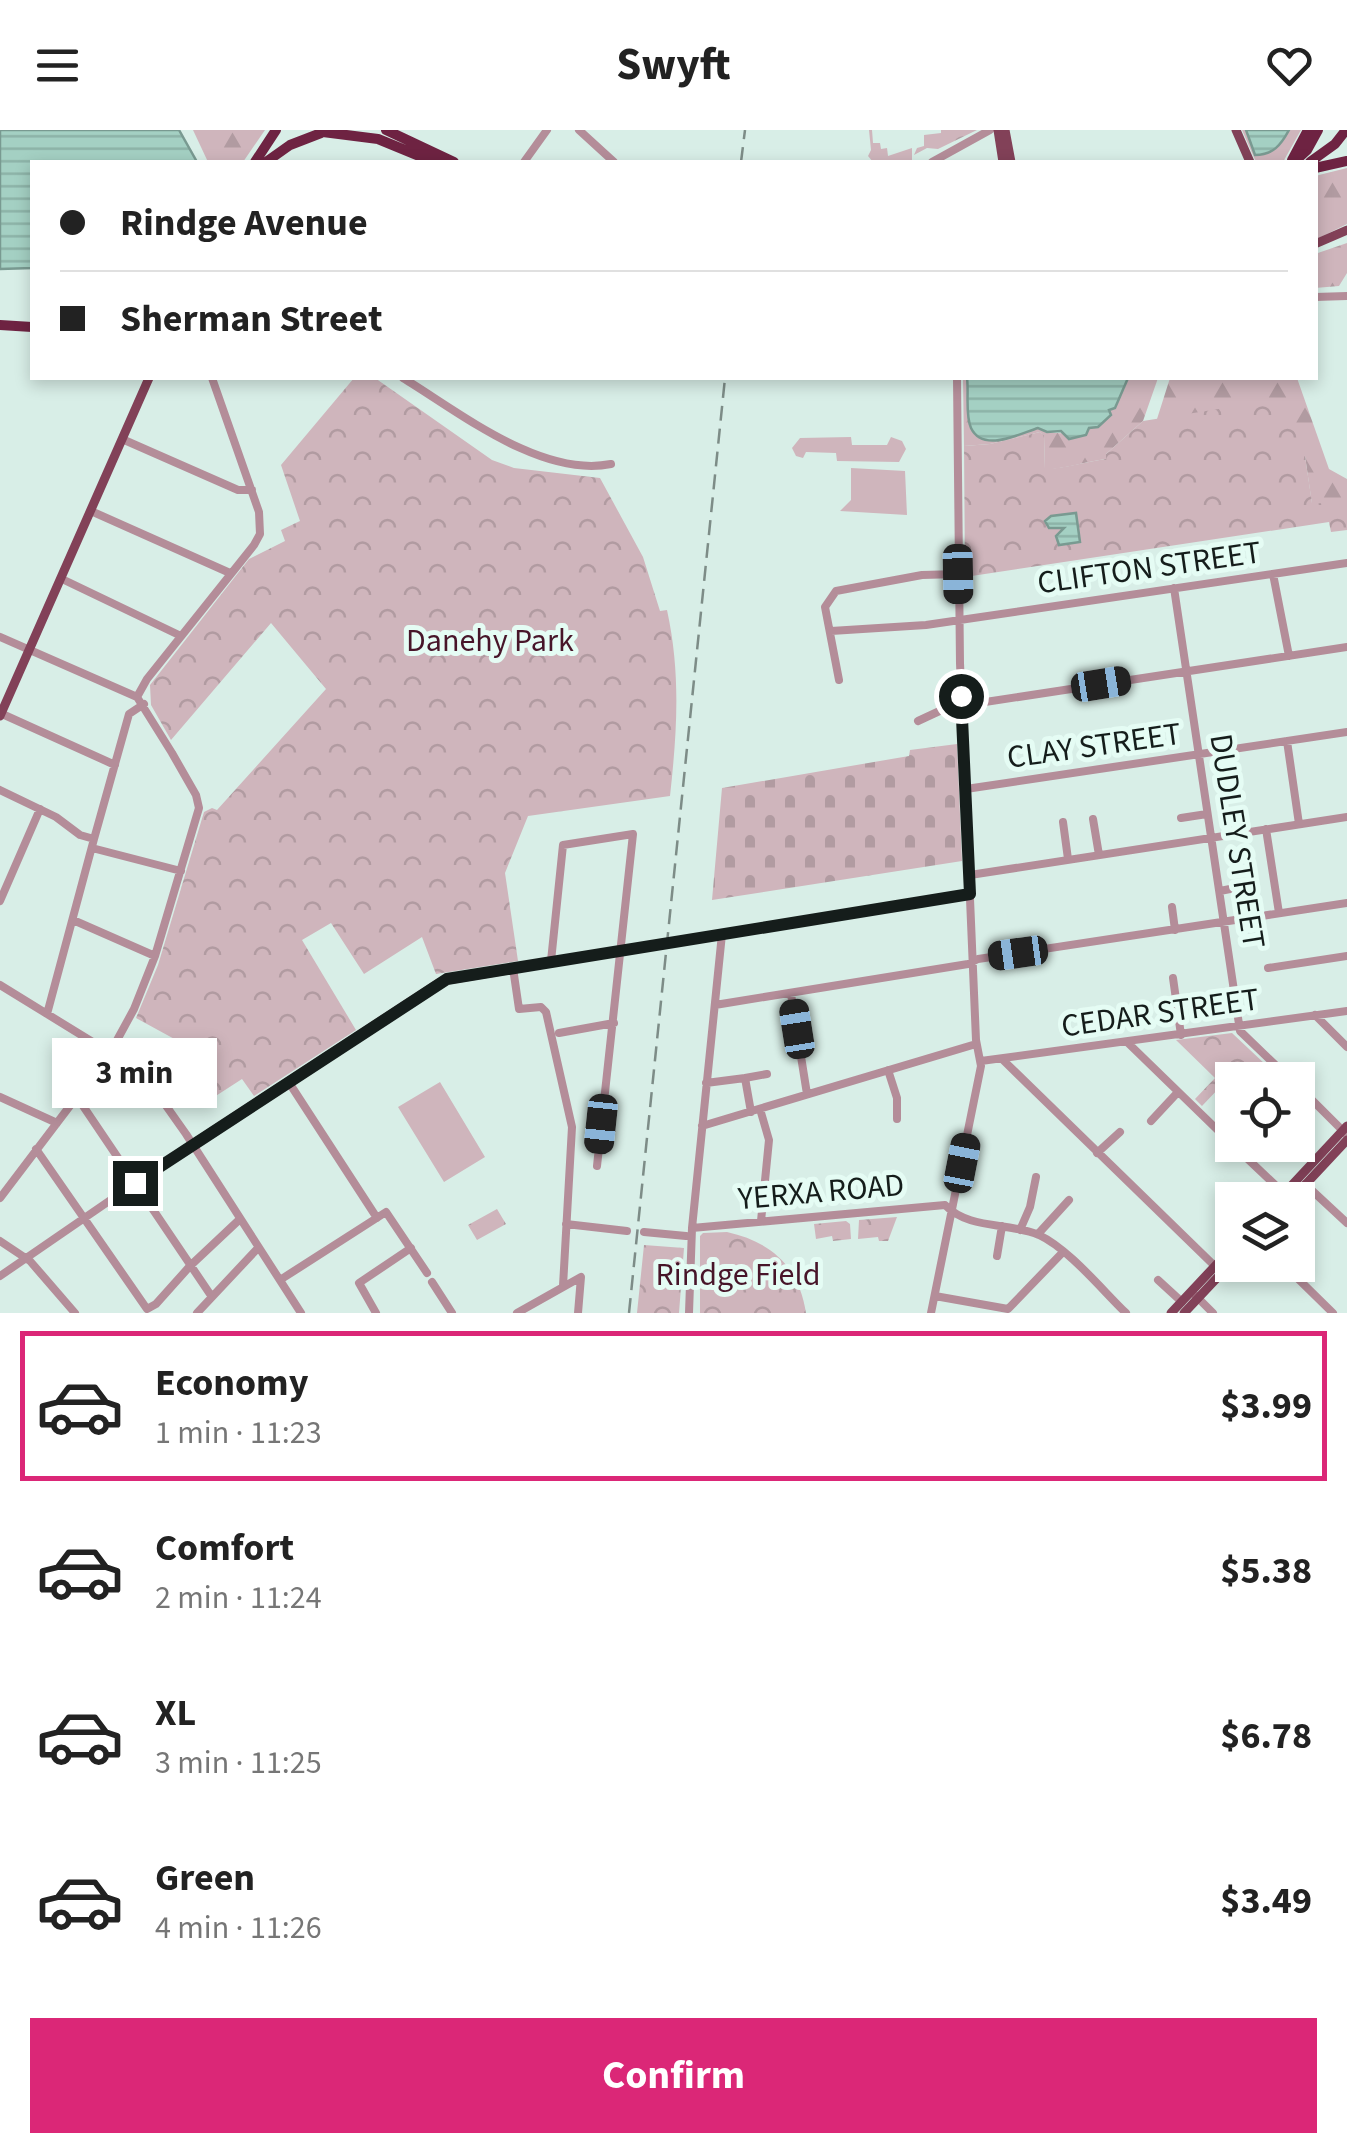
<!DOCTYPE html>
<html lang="en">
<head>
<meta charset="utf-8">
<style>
  body { margin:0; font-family:"Source Sans 3",sans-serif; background:#f2f2f2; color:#222; height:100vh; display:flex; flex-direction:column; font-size:38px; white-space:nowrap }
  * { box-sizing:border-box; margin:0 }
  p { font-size:32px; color:#767676 }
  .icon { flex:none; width:55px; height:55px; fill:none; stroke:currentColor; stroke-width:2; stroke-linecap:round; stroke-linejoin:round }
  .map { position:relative; height:1183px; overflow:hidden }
  .sheet { display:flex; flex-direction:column; background:#fff; flex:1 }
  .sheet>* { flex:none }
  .hud { position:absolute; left:30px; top:30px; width:1288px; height:220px; border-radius:0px; box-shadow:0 5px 15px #0003; display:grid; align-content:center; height:220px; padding:0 30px; background:#fff }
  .tools { position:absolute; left:1215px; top:932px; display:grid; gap:20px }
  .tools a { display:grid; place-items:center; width:100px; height:100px; border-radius:0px; background:#fff; box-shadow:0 5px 15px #0003; font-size:50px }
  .end { position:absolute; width:45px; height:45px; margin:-22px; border:12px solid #151d1b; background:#fff; box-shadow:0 0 0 5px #fff }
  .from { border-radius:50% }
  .bubble { position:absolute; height:70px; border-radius:0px; background:#fff; box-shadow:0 5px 15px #0003; font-size:32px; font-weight:700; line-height:70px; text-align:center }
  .car { position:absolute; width:30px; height:60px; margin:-30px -15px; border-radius:12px; box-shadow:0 0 8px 2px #0007; background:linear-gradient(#222 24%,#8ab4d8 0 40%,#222 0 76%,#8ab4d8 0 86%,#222 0) }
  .hud b { display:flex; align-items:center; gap:35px; height:95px; font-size:38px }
  .hud b+b { border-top:2px solid #e0e0e0 }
  .hud i { width:25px; height:25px; background:#222 }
  ul { padding:18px 0 0; list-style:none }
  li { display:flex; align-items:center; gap:30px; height:150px; margin:0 20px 15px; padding:0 10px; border:5px solid transparent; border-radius:0px }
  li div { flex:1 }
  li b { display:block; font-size:38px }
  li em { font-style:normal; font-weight:700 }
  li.on { border-color:#db2777 }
  li>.icon { width:90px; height:90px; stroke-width:1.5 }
  .primary-button { display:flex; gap:20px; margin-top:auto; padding:20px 30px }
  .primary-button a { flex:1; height:115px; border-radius:0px; background:#db2777; color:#fff; font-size:40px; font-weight:700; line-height:115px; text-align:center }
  header { display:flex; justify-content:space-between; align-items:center; height:130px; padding:0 30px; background:#fff; font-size:45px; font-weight:700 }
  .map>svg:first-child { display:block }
</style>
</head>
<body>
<header><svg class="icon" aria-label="menu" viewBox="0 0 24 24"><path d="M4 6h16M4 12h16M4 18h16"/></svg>Swyft<svg class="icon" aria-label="heart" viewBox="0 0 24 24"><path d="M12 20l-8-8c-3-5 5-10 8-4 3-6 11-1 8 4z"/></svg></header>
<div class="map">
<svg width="1347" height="1183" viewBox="0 0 1347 1183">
  <defs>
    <pattern id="forest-firs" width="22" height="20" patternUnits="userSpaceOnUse" patternTransform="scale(2.5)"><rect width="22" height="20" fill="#cfb5bc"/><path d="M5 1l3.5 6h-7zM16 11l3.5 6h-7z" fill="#b19ba1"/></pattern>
    <pattern id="cemetery-stones" width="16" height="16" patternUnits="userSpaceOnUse" patternTransform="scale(2.5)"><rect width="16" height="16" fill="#cfb5bc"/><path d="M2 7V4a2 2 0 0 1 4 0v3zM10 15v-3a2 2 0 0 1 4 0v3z" fill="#b19ba1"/></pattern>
    <pattern id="park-crowns" width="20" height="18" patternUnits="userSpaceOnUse" patternTransform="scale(2.5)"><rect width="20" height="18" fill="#cfb5bc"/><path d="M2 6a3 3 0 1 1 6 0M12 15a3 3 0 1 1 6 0" fill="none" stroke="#b19ba1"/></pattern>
    <pattern id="water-rules" width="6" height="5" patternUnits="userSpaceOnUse" patternTransform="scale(2.5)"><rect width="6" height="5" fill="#a4d0c3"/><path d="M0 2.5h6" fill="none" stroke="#8cb2a7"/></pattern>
  </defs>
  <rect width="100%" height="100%" fill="#d8eee7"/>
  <path fill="#cfb5bc" d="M 869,0 L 872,0 L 873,13 L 880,13 L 881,19 L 887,18 L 888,26 L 912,18 L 912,32 L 873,32 L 868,26 L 871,20 Z
    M 851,307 L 852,315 L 887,315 L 891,307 L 902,311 L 906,319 L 899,332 L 837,331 L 836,323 L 806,322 L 803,328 L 796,326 L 792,318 L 800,308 Z
    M 851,338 L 905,341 L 907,385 L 840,381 L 851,370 Z
    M 440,952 L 485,1027 L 444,1052 L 398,977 Z"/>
  <path fill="url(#forest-firs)" d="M 193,0 L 265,0 L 243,32 L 208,32 Z
    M 1347,38 L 1347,94 L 1315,110 L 1315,46 Z
    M 1347,113 L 1347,143 L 1339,156 L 1315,158 L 1315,124 Z
    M 963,248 L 967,248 L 971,297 L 989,311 L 1020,305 L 1038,298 C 1060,310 1092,299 1111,285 L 1109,280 L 1124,260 L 1128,248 L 1158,248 L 1143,291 L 1106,324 L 1106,329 C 1084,332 1067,338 1045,340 L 1044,305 L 1040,302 L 990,314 L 964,316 Z
    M 1170,248 L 1297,248 L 1329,339 L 1347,349 L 1347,374 L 1312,374 L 1305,326 L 1157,289 Z"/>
  <path fill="url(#cemetery-stones)" d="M 957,614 L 962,731 L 712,770 L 722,658 L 909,626 L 910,620 Z"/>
  <path fill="url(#park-crowns)" d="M 941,0 L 977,0 L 938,19 L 927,18 L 914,25 L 917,18 L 924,16 L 924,5 L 941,3 Z
    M 1242,0 L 1301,0 L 1283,32 L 1256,32 Z
    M 354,248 L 375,248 L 492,330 L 514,338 L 600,348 L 643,427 L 660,481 L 667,480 C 681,544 677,602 670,666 L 528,686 L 505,743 L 518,831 L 436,844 L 422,807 L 364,844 L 331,793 L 302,810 L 356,900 L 254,966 L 242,949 L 208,971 L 175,926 L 189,917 L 136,888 L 158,835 L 204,682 L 212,678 L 217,680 L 326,559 L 271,493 L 171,610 L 151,575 L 150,555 L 249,429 L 285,411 L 281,400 L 300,391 L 281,335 Z
    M 1281,269 L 1305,326 L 1312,373 L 1347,374 L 1347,400 L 1331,402 L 1329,392 L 965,447 L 964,316 L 990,314 L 1040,302 L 1044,305 L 1045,339 C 1067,338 1084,332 1106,329 L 1106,324 L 1143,291 Z
    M 1232,903 L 1266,935 L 1251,950 L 1232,950 L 1232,965 L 1222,955 L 1202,976 L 1195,969 L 1215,948 L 1176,910 Z
    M 497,1079 L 506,1094 L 477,1110 L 468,1095 Z
    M 897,1087 L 888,1111 L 879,1111 L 878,1107 L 858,1109 L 859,1090 Z
    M 846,1091 L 850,1094 L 851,1109 L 833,1111 L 832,1106 L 816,1109 L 814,1094 Z
    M 727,1102 C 772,1112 799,1137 806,1183 L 700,1183 L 700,1106 L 703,1103 Z
    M 644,1115 L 684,1118 L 679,1183 L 637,1183 Z"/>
  <path fill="url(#water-rules)" stroke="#799a91" stroke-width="2.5" d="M 0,0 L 179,0 L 197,32 L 32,32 L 32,138 L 0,139 Z
    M 1246,0 L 1289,0 C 1281,15 1273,25 1255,25 Z
    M 967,248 L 1128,248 L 1115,278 L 1109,280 L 1111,285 L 1098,297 L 1089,298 L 1086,305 L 1069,309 L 1061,301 L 1047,302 L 1038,298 C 1019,304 983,323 971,298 C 965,285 969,262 967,248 Z
    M 1076,383 L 1080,412 L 1059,415 L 1056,406 L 1064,398 L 1049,398 L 1045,391 L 1051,386 Z"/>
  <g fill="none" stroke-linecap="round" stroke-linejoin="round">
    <path stroke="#b48d99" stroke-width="8" d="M 579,0 L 614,32
      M 524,32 L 547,0
      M 932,32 L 990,0
      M 1315,167 L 1347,166
      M 403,248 C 459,282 541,348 611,334
      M 122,309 L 238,360 L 252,360
      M 91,381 L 230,443
      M 1273,444 L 1289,526
      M 62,449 L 181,506
      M 1174,458 L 1240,901 L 1291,950
      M 831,501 L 926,495 L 1347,433
      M 0,507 L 137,567 L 172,623 L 196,665 L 199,678 L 155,826 L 134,879 L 110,923 L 0,1068
      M 839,550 L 825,477 L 836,461 L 922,445 L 959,444
      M 137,567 L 147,549 L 254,415 L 260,404 L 259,382 L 212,248
      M 0,583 L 115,635
      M 918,591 L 946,578 L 1347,517
      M 1287,611 L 1299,694
      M 966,659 L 1347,602
      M 0,660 L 56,687 L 80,705 L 94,709 L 47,884
      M 1181,688 L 1207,684
      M 1093,689 L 1099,725
      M 1063,692 L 1068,729
      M 1266,699 L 1279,783
      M 94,709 L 129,584 L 144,574
      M 92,718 L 181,741
      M 970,745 L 1347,687
      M 1220,761 L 1245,756
      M 0,771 L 40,679
      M 1172,777 L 1175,800
      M 73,790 L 155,826
      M 551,831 L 563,715 L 633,704 L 597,1036
      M 513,838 L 519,879 L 541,877 L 546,882 L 572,997 L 563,1156
      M 1268,838 L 1347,826
      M 1173,848 L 1181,905
      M 0,855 L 117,927 L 150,953 L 186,1004 L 301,1183
      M 791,864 L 807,964
      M 715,875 L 968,834 L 978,829 L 1347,773
      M 1315,885 L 1347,917
      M 559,903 L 614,893
      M 1127,912 L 1232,1014
      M 1002,929 L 1222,1143
      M 981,931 L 1347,881
      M 888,940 L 897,968 L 897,989
      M 745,948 L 767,944
      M 288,951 L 377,1088
      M 706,953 L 745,948 L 751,982
      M 1298,956 L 1347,1005
      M 0,967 L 57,993
      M 77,967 L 212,1167
      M 760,979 L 769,1010 L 761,1091
      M 1151,991 L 1178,962
      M 702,996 L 976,914
      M 1233,1015 L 1291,1070
      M 36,1019 L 147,1179 L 156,1174 L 190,1136 L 240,1089
      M 1097,1023 L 1120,1002
      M 1305,1054 L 1347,1093
      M 566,1094 L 627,1101
      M 692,1098 L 945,1075 C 969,1100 1009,1092 1039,1105 C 1069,1119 1102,1160 1126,1183
      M 1020,1100 L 1030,1077 L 1036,1047
      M 644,1102 L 686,1106
      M 1038,1104 L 1069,1070
      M 0,1111 L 30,1131 L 75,1183
      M 997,1126 L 1002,1096
      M 1284,1135 L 1333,1183
      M 0,1146 L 192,1014 L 439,852 L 970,764
      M 280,1150 L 386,1082 L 427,1143
      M 1158,1150 L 1182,1172
      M 432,1152 L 452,1183
      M 1195,1165 L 1213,1183
      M 935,1166 L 1008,1179 L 1063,1122
      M 197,1183 L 258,1118
      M 376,1183 L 359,1153 L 411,1118
      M 517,1183 L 581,1147 L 578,1183
      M 689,1183 L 692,1098 L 722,804
      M 931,1183 L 981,936 L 976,910 L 960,533 L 957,248"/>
    <path stroke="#824158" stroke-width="9" d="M 998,0 L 1003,32
      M 1005,0 L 1011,32
      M 1236,0 L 1250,32
      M 1315,114 L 1347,100
      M 0,586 L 149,248
      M 1278,1070 L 1347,996
      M 1291,1070 L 1347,1010
      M 1171,1183 L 1232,1118
      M 1184,1183 L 1232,1132"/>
    <path stroke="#6e2342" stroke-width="10" d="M 386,0 L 454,32
      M 323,2 L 378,9 L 434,32
      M 1292,30 L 1308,0
      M 255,32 L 276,0
      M 266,32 L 290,15 L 321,3
      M 1294,32 L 1307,20 L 1318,0
      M 1310,32 L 1335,14 L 1346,0
      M 1315,38 L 1347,31
      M 0,195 L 32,197"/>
    <path stroke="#7d8c87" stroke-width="2.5" stroke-dasharray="15 8" stroke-linecap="butt" d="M 741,32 L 745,0
      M 629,1183 L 725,248"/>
  </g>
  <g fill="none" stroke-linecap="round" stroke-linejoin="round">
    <path stroke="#151d1b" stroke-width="12" d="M 135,1053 L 447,849 L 970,764 L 961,566"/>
  </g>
  <g text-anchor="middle" stroke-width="10" stroke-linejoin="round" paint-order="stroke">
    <g font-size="32" fill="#151d1b" stroke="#e5fcf4">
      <text transform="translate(1149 437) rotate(-8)" y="11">CLIFTON STREET</text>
      <text transform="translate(1094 615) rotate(-8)" y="11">CLAY STREET</text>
      <text transform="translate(1238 711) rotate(81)" y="11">DUDLEY STREET</text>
      <text transform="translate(1160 882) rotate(-8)" y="11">CEDAR STREET</text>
      <text transform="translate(821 1061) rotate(-5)" y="11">YERXA ROAD</text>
    </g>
    <g font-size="32" fill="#471529" stroke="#e5fcf4">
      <text x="490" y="521">Danehy Park</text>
      <text x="738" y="1155">Rindge Field</text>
    </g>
  </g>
</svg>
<div class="tools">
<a><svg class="icon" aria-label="locate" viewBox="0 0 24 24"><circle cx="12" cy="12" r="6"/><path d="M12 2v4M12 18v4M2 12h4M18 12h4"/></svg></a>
<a><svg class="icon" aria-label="layers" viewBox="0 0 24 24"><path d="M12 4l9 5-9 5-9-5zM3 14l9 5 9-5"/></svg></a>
</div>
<i class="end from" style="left:961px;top:566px"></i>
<i class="end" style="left:135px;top:1053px"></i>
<div class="bubble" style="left:52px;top:908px;width:165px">3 min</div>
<i class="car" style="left:958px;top:444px;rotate:179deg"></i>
<i class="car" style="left:1101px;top:554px;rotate:81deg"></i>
<i class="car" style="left:1018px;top:823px;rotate:262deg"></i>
<i class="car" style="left:797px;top:899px;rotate:351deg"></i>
<i class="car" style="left:601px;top:994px;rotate:186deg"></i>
<i class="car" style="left:962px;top:1033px;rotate:11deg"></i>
<div class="hud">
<b><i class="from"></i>Rindge Avenue</b>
<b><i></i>Sherman Street</b>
</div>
</div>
<section class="sheet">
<ul>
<li class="on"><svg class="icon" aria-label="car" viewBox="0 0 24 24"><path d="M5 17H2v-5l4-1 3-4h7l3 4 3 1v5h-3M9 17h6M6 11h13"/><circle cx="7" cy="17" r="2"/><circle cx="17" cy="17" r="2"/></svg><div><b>Economy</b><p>1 min · 11:23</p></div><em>$3.99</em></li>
<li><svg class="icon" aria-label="car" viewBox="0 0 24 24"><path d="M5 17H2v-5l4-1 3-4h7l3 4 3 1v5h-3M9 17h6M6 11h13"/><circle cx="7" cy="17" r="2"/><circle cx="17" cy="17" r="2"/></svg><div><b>Comfort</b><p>2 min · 11:24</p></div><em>$5.38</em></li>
<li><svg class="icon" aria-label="car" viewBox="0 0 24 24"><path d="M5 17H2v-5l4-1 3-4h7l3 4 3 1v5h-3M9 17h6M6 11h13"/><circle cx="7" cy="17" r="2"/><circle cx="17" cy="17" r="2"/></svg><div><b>XL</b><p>3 min · 11:25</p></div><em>$6.78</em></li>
<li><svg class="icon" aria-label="car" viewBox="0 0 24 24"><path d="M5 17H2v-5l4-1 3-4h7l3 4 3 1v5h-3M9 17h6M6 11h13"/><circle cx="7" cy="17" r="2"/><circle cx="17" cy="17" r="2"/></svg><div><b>Green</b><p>4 min · 11:26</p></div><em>$3.49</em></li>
</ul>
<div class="primary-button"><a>Confirm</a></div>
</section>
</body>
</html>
